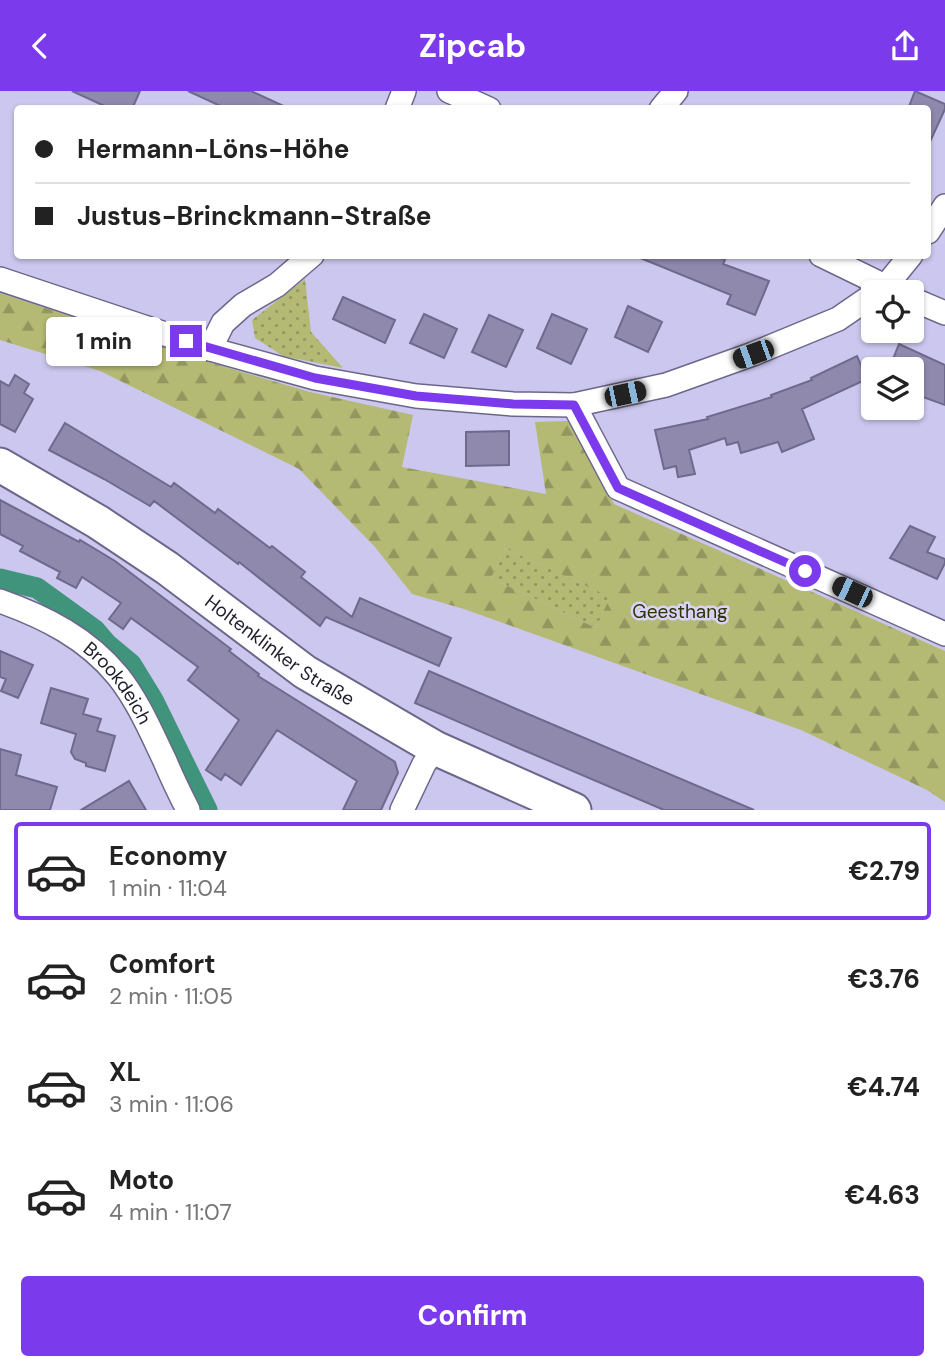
<!DOCTYPE html>
<html lang="en">
<head>
<meta charset="utf-8">
<style>
  body { margin:0; font-family:"DM Sans",sans-serif; background:#f6f6f6; color:#222; height:100vh; display:flex; flex-direction:column; font-size:26px; white-space:nowrap }
  * { box-sizing:border-box; margin:0 }
  p { font-size:23px; color:#767676 }
  .icon { flex:none; width:38px; height:38px; fill:none; stroke:currentColor; stroke-width:2; stroke-linecap:round; stroke-linejoin:round }
  .map { position:relative; height:719px; overflow:hidden }
  .panel { display:flex; flex-direction:column; background:#fff; flex:1 }
  .panel>* { flex:none }
  .banner { position:absolute; left:14px; top:14px; width:917px; height:154px; border-radius:7px; box-shadow:0 2px 5px #0004; display:grid; align-content:center; height:154px; padding:0 21px; background:#fff }
  .tools { position:absolute; left:861px; top:189px; display:grid; gap:14px }
  .tools a { display:grid; place-items:center; width:63px; height:63px; border-radius:7px; background:#fff; box-shadow:0 2px 5px #0004; font-size:35px }
  .end { position:absolute; width:32px; height:32px; margin:-16px; border:9px solid #7c3aed; background:#fff; box-shadow:0 0 0 4px #fff }
  .from { border-radius:50% }
  .bubble { position:absolute; height:49px; border-radius:7px; background:#fff; box-shadow:0 2px 5px #0004; font-size:23px; font-weight:700; line-height:49px; text-align:center }
  .car { position:absolute; width:21px; height:42px; margin:-21px -10px; border-radius:9px; box-shadow:0 0 5px 2px #0007; background:linear-gradient(#222 24%,#8ab4d8 0 40%,#222 0 76%,#8ab4d8 0 86%,#222 0) }
  .banner b { display:flex; align-items:center; gap:24px; height:66px; font-size:26px }
  .banner b+b { border-top:2px solid #e0e0e0 }
  .banner i { width:18px; height:18px; background:#222 }
  ul { padding:12px 0 0; list-style:none }
  li { display:flex; align-items:center; gap:21px; height:98px; margin:0 14px 10px; padding:0 7px; border:4px solid transparent; border-radius:7px }
  li div { flex:1 }
  li b { display:block; font-size:26px }
  li em { font-style:normal; font-weight:700 }
  li.active { border-color:#7c3aed }
  li>.icon { width:63px; height:63px; stroke-width:1.5 }
  .primary-button { display:flex; gap:14px; margin-top:auto; padding:14px 21px }
  .primary-button a { flex:1; height:80px; border-radius:7px; background:#7c3aed; color:#fff; font-size:28px; font-weight:700; line-height:80px; text-align:center }
  header { display:flex; justify-content:space-between; align-items:center; height:91px; padding:0 21px; background:#7c3aed; color:#fff; font-size:32px; font-weight:700 }
  .map>svg:first-child { display:block }
</style>
</head>
<body>
<header><svg class="icon" aria-label="back" viewBox="0 0 24 24"><path d="M15 5l-7 7 7 7"/></svg>Zipcab<svg class="icon" aria-label="share" viewBox="0 0 24 24"><path d="M12 15V3M7 8l5-5 5 5M5 13v7h14v-7"/></svg></header>
<div class="map">
<svg width="945" height="719" viewBox="0 0 945 719">
  <defs>
    <pattern id="grass-dots" width="8" height="8" patternUnits="userSpaceOnUse" patternTransform="scale(1.75)"><rect width="8" height="8" fill="#b4b974"/><path d="M2 2h.1M6 6h.1" fill="none" stroke="#92965f" stroke-width="1.8" stroke-linecap="round"/></pattern>
    <pattern id="forest-firs" width="22" height="20" patternUnits="userSpaceOnUse" patternTransform="scale(1.75)"><rect width="22" height="20" fill="#b4b974"/><path d="M5 1l3.5 6h-7zM16 11l3.5 6h-7z" fill="#92965f"/></pattern>
  </defs>
  <rect width="100%" height="100%" fill="#ccc7ee"/>
  <path fill="url(#grass-dots)" d="M 305,188 L 311,241 L 343,277 L 283,265 L 255,247 L 252,229 Z
    M 505,457 L 611,506 L 596,537 L 491,487 Z"/>
  <path fill="url(#forest-firs)" fill-rule="evenodd" d="M 0,202 L 212,272 L 310,301 L 413,324 L 402,376 L 546,403 L 535,331 L 568,330 L 614,413 L 945,560 L 945,711 L 927,699 L 801,639 L 464,518 L 412,503 L 375,456 L 299,378 L 100,280 L 0,249 ZM 505,457 L 610,506 L 596,537 L 491,487 Z"/>
  <g fill="none" stroke-linecap="round" stroke-linejoin="round">
    <path stroke="#41947c" stroke-width="21" d="M 0,488 L 37,497 L 95,539 L 107,553 L 131,573 L 153,609 L 207,719"/>
  </g>
  <path fill="#8f89ae" stroke="#6f6a8d" stroke-width="2" d="M 72,0 L 140,0 L 132,18 L 111,18 Z
    M 188,0 L 251,0 L 290,18 L 227,18 Z
    M 915,0 L 945,13 L 945,18 L 928,55 L 928,18 L 908,18 Z
    M 633,164 L 714,164 L 725,169 L 723,173 L 769,190 L 755,224 L 727,213 L 731,204 Z
    M 343,206 L 395,229 L 385,252 L 333,228 Z
    M 628,215 L 662,231 L 648,261 L 615,246 Z
    M 424,223 L 457,238 L 444,267 L 410,252 Z
    M 552,223 L 587,238 L 571,273 L 537,257 Z
    M 489,224 L 523,239 L 506,276 L 472,261 Z
    M 899,253 L 945,274 L 945,314 L 912,302 L 912,278 L 889,278 Z
    M 857,265 L 867,288 L 802,318 L 814,348 L 782,361 L 778,351 L 741,362 L 738,351 L 727,354 L 725,347 L 689,359 L 695,383 L 678,386 L 676,375 L 664,378 L 655,339 L 708,328 L 707,326 L 772,306 L 771,304 L 812,289 L 811,287 Z
    M 15,284 L 29,293 L 24,302 L 33,308 L 15,341 L 0,333 L 0,290 L 9,295 Z
    M 65,332 L 171,396 L 174,392 L 215,422 L 218,418 L 270,457 L 272,455 L 305,481 L 301,486 L 352,526 L 360,507 L 451,547 L 439,575 L 326,526 L 320,535 L 239,471 L 238,473 L 154,410 L 150,415 L 104,388 L 49,359 Z
    M 509,340 L 509,374 L 466,375 L 466,341 Z
    M 0,409 L 79,451 L 80,449 L 115,470 L 231,558 L 229,560 L 259,583 L 258,585 L 395,671 L 398,682 L 381,719 L 343,719 L 357,690 L 277,639 L 241,694 L 225,683 L 221,689 L 206,679 L 239,629 L 188,589 L 198,576 L 131,527 L 123,538 L 109,528 L 121,512 L 82,486 L 76,497 L 57,487 L 60,481 L 20,460 L 23,455 L 0,443 Z
    M 910,435 L 935,446 L 927,461 L 945,468 L 945,472 L 937,488 L 890,467 Z
    M 0,560 L 33,574 L 18,607 L 1,600 L 6,588 L 0,586 Z
    M 429,580 L 528,623 L 754,719 L 664,719 L 514,655 L 415,612 Z
    M 51,597 L 88,608 L 83,623 L 101,628 L 97,640 L 115,645 L 105,680 L 86,675 L 86,672 L 75,668 L 71,661 L 76,643 L 41,632 Z
    M 0,658 L 21,664 L 16,684 L 57,696 L 50,719 L 0,719 Z
    M 129,690 L 146,719 L 81,719 Z"/>
  <g fill="none" stroke-linecap="round" stroke-linejoin="round">
    <g stroke="#6c678a" stroke-width="26">
      <g id="minor">
        <path d="M 449,0 L 489,18"/>
        <path d="M 397,18 L 404,0"/>
        <path d="M 661,18 L 676,0"/>
        <path d="M 928,141 L 945,115"/>
        <path d="M 821,164 L 897,201"/>
        <path d="M 0,188 L 210,258 L 315,287 L 416,305 L 513,313 L 574,314 L 666,294 L 753,263 L 838,228 L 873,204"/>
        <path d="M 877,201 L 885,196 L 911,164"/>
        <path d="M 912,208 L 945,222"/>
        <path d="M 210,258 L 223,232 L 243,214 L 277,194 L 312,164"/>
        <path d="M 574,314 L 618,397 L 945,543"/>
        <path id="s1" d="M 0,510 C 45,526 87,547 118,585 C 138,610 151,641 165,670 C 172,687 180,703 188,719"/>
        <path d="M 402,719 L 424,673 L 435,657"/>
      </g>
    </g>
    <g stroke="#6c678a" stroke-width="37">
      <g id="secondary">
        <path id="s2" d="M 0,374 L 98,431 L 167,477 L 305,581 L 435,657 L 574,719"/>
      </g>
    </g>
    <use href="#minor" stroke="#fff" stroke-width="23"/>
    <use href="#secondary" stroke="#fff" stroke-width="33"/>
  </g>
  <g fill="none" stroke-linecap="round" stroke-linejoin="round">
    <path stroke="#7c3aed" stroke-width="9" d="M 186,250 L 315,287 L 416,305 L 513,313 L 574,314 L 618,397 L 805,480"/>
  </g>
  <g text-anchor="middle" stroke-width="5" stroke-linejoin="round" paint-order="stroke">
    <g font-size="19" fill="#323300" stroke="#d9d4fc">
      <text x="680" y="527">Geesthang</text>
    </g>
    <g font-size="19" fill="#1f1d2b" stroke="#d9d4fc">
      <text dy="7" stroke="none"><textPath href="#s2" startOffset="336">Holtenklinker Straße</textPath></text>
      <text dy="7" stroke="none"><textPath href="#s1" startOffset="147">Brookdeich</textPath></text>
    </g>
  </g>
</svg>
<div class="tools">
<a><svg class="icon" aria-label="locate" viewBox="0 0 24 24"><circle cx="12" cy="12" r="6"/><path d="M12 2v4M12 18v4M2 12h4M18 12h4"/></svg></a>
<a><svg class="icon" aria-label="layers" viewBox="0 0 24 24"><path d="M12 4l9 5-9 5-9-5zM3 14l9 5 9-5"/></svg></a>
</div>
<i class="end from" style="left:805px;top:480px"></i>
<i class="end" style="left:186px;top:250px"></i>
<div class="bubble" style="left:46px;top:226px;width:116px">1 min</div>
<i class="car" style="left:753px;top:263px;rotate:250deg"></i>
<i class="car" style="left:625px;top:303px;rotate:78deg"></i>
<i class="car" style="left:852px;top:501px;rotate:295deg"></i>
<div class="banner">
<b><i class="from"></i>Hermann-Löns-Höhe</b>
<b><i></i>Justus-Brinckmann-Straße</b>
</div>
</div>
<section class="panel">
<ul>
<li class="active"><svg class="icon" aria-label="car" viewBox="0 0 24 24"><path d="M5 17H2v-5l4-1 3-4h7l3 4 3 1v5h-3M9 17h6M6 11h13"/><circle cx="7" cy="17" r="2"/><circle cx="17" cy="17" r="2"/></svg><div><b>Economy</b><p>1 min · 11:04</p></div><em>€2.79</em></li>
<li><svg class="icon" aria-label="car" viewBox="0 0 24 24"><path d="M5 17H2v-5l4-1 3-4h7l3 4 3 1v5h-3M9 17h6M6 11h13"/><circle cx="7" cy="17" r="2"/><circle cx="17" cy="17" r="2"/></svg><div><b>Comfort</b><p>2 min · 11:05</p></div><em>€3.76</em></li>
<li><svg class="icon" aria-label="car" viewBox="0 0 24 24"><path d="M5 17H2v-5l4-1 3-4h7l3 4 3 1v5h-3M9 17h6M6 11h13"/><circle cx="7" cy="17" r="2"/><circle cx="17" cy="17" r="2"/></svg><div><b>XL</b><p>3 min · 11:06</p></div><em>€4.74</em></li>
<li><svg class="icon" aria-label="car" viewBox="0 0 24 24"><path d="M5 17H2v-5l4-1 3-4h7l3 4 3 1v5h-3M9 17h6M6 11h13"/><circle cx="7" cy="17" r="2"/><circle cx="17" cy="17" r="2"/></svg><div><b>Moto</b><p>4 min · 11:07</p></div><em>€4.63</em></li>
</ul>
<div class="primary-button"><a>Confirm</a></div>
</section>
</body>
</html>
